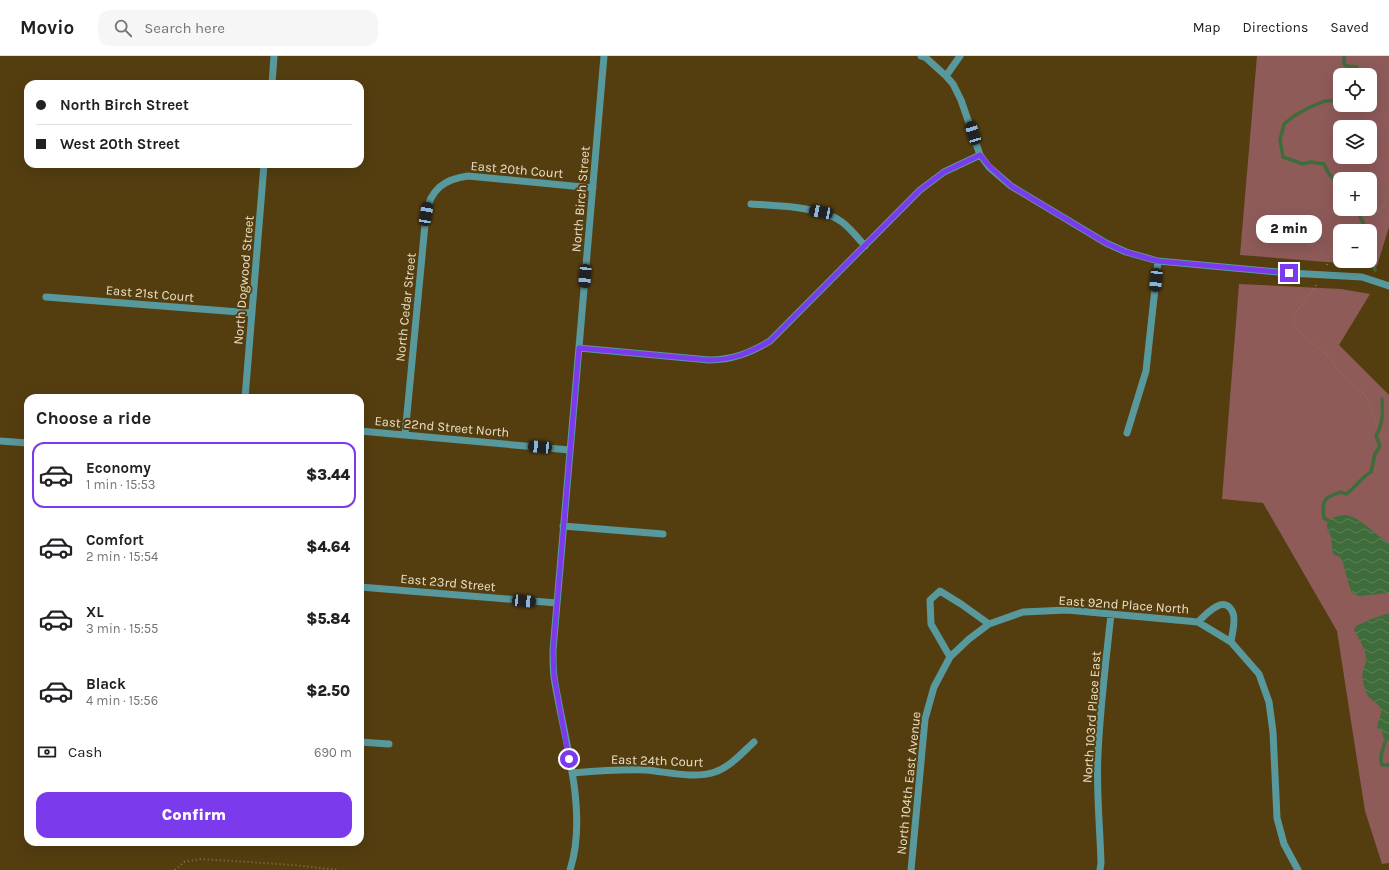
<!DOCTYPE html>
<html lang="en">
<head>
<meta charset="utf-8">
<style>
  body { margin:0; font-family:Karla,sans-serif; background:#f6f6f6; color:#202124; height:100vh; display:flex; flex-direction:column; font-size:15px; white-space:nowrap }
  * { box-sizing:border-box; margin:0 }
  p { font-size:13px; color:#757577 }
  .icon { flex:none; width:22px; height:22px; fill:none; stroke:currentColor; stroke-width:2; stroke-linecap:round; stroke-linejoin:round }
  .map { position:relative; flex:1; overflow:hidden }
  .sheet { position:absolute; left:24px; top:338px; width:340px; height:452px; display:flex; flex-direction:column; background:#fff; border-radius:12px; box-shadow:0 4px 16px #0002 }
  .sheet>* { flex:none }
  .hud { position:absolute; left:24px; top:24px; width:340px; height:88px; border-radius:12px; box-shadow:0 4px 16px #0002; display:grid; align-content:center; height:88px; padding:0 12px; background:#fff }
  .fabs { position:absolute; left:1333px; top:12px; display:grid; gap:8px }
  .fabs a { display:grid; place-items:center; width:44px; height:44px; border-radius:8px; background:#fff; box-shadow:0 4px 16px #0002; font-size:20px }
  .end { position:absolute; width:18px; height:18px; margin:-9px; border:5px solid #7c3aed; background:#fff; box-shadow:0 0 0 2px #fff }
  .from { border-radius:50% }
  .bubble { position:absolute; height:28px; border-radius:12px; background:#fff; box-shadow:0 4px 16px #0002; font-size:13px; font-weight:800; line-height:28px; text-align:center }
  .car { position:absolute; width:12px; height:24px; margin:-12px -6px; border-radius:5px; box-shadow:0 0 3px 1px #0007; background:linear-gradient(#222 24%,#8ab4d8 0 40%,#222 0 76%,#8ab4d8 0 86%,#222 0) }
  .hud b { display:flex; align-items:center; gap:14px; height:38px; font-size:15px }
  .hud b+b { border-top:1px solid #e0e0e0 }
  .hud i { width:10px; height:10px; background:#202124 }
  ul { padding:0; list-style:none }
  li { display:flex; align-items:center; gap:12px; height:66px; margin:0 8px 6px; padding:0 4px; border:2px solid transparent; border-radius:12px }
  li div { flex:1 }
  li b { display:block; font-size:15px }
  li em { font-style:normal; font-weight:800 }
  li.selected { border-color:#7c3aed }
  li>.icon { width:36px; height:36px; stroke-width:1.5 }
  h2 { padding:0 12px; font-size:18px; line-height:48px }
  .pay { display:flex; align-items:center; gap:10px; height:44px; padding:0 12px; font-size:15px }
  .pay p { margin-inline-start:auto }
  .primary-button { display:flex; gap:8px; margin-top:auto; padding:8px 12px }
  .primary-button a { flex:1; height:46px; border-radius:12px; background:#7c3aed; color:#fff; font-size:16px; font-weight:800; line-height:46px; text-align:center }
  header { display:flex; align-items:center; gap:24px; box-sizing:border-box; height:56px; padding:0 20px; background:#fff; border-bottom:1px solid #e0e0e0 }
  header strong { font-size:19px }
  nav { display:flex; gap:22px; margin-inline-start:auto; font-size:14px }
  .search { width:280px; height:36px; background:#f6f6f6; display:flex; align-items:center; gap:10px; box-sizing:border-box; padding:0 14px; border-radius:12px; color:#757577; font-size:15px }
  .map>svg:first-child { display:block }
</style>
</head>
<body>
<header>
<strong>Movio</strong>
<div class="search"><svg class="icon" aria-label="search" viewBox="0 0 24 24"><circle cx="10" cy="10" r="6"/><path d="M15 15l6 6"/></svg>Search here</div>
<nav><a>Map</a><a>Directions</a><a>Saved</a></nav>
</header>
<div class="map">
<svg width="1389" height="814" viewBox="0 0 1389 814">
  <defs>
    <pattern id="water-waves" width="16" height="10" patternUnits="userSpaceOnUse"><rect width="16" height="10" fill="#3f6c3b"/><path d="M0 5q4-4 8 0t8 0" fill="none" stroke="#5b8156"/></pattern>
  </defs>
  <rect width="100%" height="100%" fill="#543e10"/>
  <path fill="#8e5b59" fill-rule="evenodd" d="M 1257,0 L 1389,0 L 1389,171 L 1377,210 L 1240,199 ZM 1340,19 L 1370,19 L 1370,49 L 1340,49 ZM 1340,71 L 1370,71 L 1370,101 L 1340,101 ZM 1340,123 L 1370,123 L 1370,153 L 1340,153 ZM 1340,175 L 1370,175 L 1370,205 L 1340,205 Z
    M 1239,228 L 1341,233 L 1370,238 L 1339,289 L 1389,339 L 1389,807 L 1382,808 L 1365,755 L 1337,575 L 1263,447 L 1222,443 Z"/>
  <path fill="url(#water-waves)" d="M 1346,459 C 1364,463 1373,478 1389,487 L 1389,537 L 1359,540 L 1351,536 L 1342,504 L 1339,500 L 1335,500 C 1330,493 1333,488 1331,481 C 1330,478 1328,475 1327,472 C 1325,462 1339,459 1346,459 Z
    M 1389,557 L 1389,684 L 1388,685 L 1384,684 L 1382,675 L 1377,672 C 1377,666 1382,660 1381,654 C 1379,646 1369,645 1366,636 C 1364,630 1361,621 1363,615 C 1364,610 1366,607 1366,603 C 1366,593 1359,583 1354,574 L 1356,570 L 1371,563 Z"/>
  <g fill="none" stroke-linecap="round" stroke-linejoin="round">
    <path stroke="#3f6c3b" stroke-width="3.5" d="M 1344,0 L 1344,8 L 1347,10 L 1357,11 L 1358,19
      M 1340,44 L 1325,45 L 1310,51 L 1294,60 L 1284,68 L 1280,84 L 1283,101 L 1303,108 L 1311,106 L 1324,108 L 1329,118 L 1340,130
      M 1357,153 L 1364,169 L 1363,175
      M 1370,198 L 1370,199
      M 1370,204 L 1374,208 L 1375,214
      M 1329,465 L 1324,462 C 1321,442 1325,442 1341,436 L 1346,438 C 1356,432 1361,421 1371,416 L 1375,398 L 1380,390 L 1376,380 C 1383,368 1383,357 1382,343
      M 1385,686 C 1383,693 1379,701 1382,709 L 1389,709"/>
    <path stroke="#88764f" stroke-width="2" stroke-dasharray="1 3" stroke-linecap="butt" d="M 1367,163 C 1380,157 1385,150 1389,135
      M 1345,175 L 1356,168
      M 1327,209 L 1332,192 L 1340,180
      M 1316,229 L 1293,261 C 1296,280 1314,286 1327,299 C 1334,306 1338,315 1345,323 C 1349,329 1357,331 1362,336 C 1371,346 1374,360 1377,373
      M 1382,379 L 1389,384
      M 175,814 L 184,806 L 201,803 L 293,809 L 339,814"/>
    <path stroke="#58999e" stroke-width="7" d="M 921,0 L 925,1 L 946,20 L 953,28 L 961,44 L 980,99 L 989,111 L 1011,130 L 1106,187 L 1126,196 L 1158,205 L 1289,217 L 1362,221 L 1389,230
      M 946,20 L 960,0
      M 272,28 L 274,0
      M 751,148 C 776,150 821,150 842,166 C 850,172 858,182 865,190
      M 46,241 L 252,257
      M 579,292 L 709,304 C 732,304 750,297 770,285 L 920,134 L 944,116 L 980,99
      M 245,342 L 264,108
      M 360,375 L 570,394
      M 1127,377 L 1146,315 L 1158,205
      M 405,379 L 426,158 C 430,134 444,123 468,120 L 593,132
      M 0,385 L 28,387
      M 563,470 L 663,478
      M 360,531 L 557,547
      M 1198,566 C 1206,558 1225,537 1233,557 C 1236,565 1232,578 1231,586
      M 950,601 L 931,568 L 930,544 L 940,535 L 961,548 L 989,568
      M 360,686 L 389,688
      M 572,717 C 596,715 621,713 646,714 C 668,716 694,723 715,716 C 730,711 743,696 754,686
      M 570,814 C 589,756 563,680 554,621 C 553,613 553,603 553,594 L 604,0
      M 911,814 L 925,663 L 934,631 L 950,601 L 969,583 L 989,568 L 1023,556 L 1067,554 L 1198,566 L 1231,586 L 1259,618 L 1269,646 L 1273,676 L 1277,762 L 1284,788 L 1298,814
      M 1100,814 L 1101,807 C 1100,771 1096,734 1098,698 C 1100,651 1106,605 1111,558"/>
  </g>
  <g fill="none" stroke-linecap="round" stroke-linejoin="round">
    <path stroke="#7c3aed" stroke-width="5" d="M 569,703 L 554,620 L 553,594 L 579,292 L 709,304 C 732,304 750,297 770,285 L 920,134 L 944,116 L 980,99 L 990,111 L 1011,130 L 1106,187 L 1126,196 L 1158,205 L 1289,217"/>
  </g>
  <g text-anchor="middle" stroke-width="4" stroke-linejoin="round" paint-order="stroke">
    <g font-size="13" fill="#ede0c8" stroke="#543e10">
      <text transform="translate(517 113) rotate(5)" y="5">East 20th Court</text>
      <text transform="translate(580 143) rotate(-85)" y="5">North Birch Street</text>
      <text transform="translate(243 224) rotate(-85)" y="5">North Dogwood Street</text>
      <text transform="translate(150 237) rotate(5)" y="5">East 21st Court</text>
      <text transform="translate(405 251) rotate(-84)" y="5">North Cedar Street</text>
      <text transform="translate(442 370) rotate(5)" y="5">East 22nd Street North</text>
      <text transform="translate(448 526) rotate(5)" y="5">East 23rd Street</text>
      <text transform="translate(1124 548) rotate(4)" y="5">East 92nd Place North</text>
      <text transform="translate(1091 661) rotate(-86)" y="5">North 103rd Place East</text>
      <text transform="translate(657 704) rotate(2)" y="5">East 24th Court</text>
      <text transform="translate(908 727) rotate(-84)" y="5">North 104th East Avenue</text>
    </g>
  </g>
</svg>
<div class="fabs">
<a><svg class="icon" aria-label="locate" viewBox="0 0 24 24"><circle cx="12" cy="12" r="6"/><path d="M12 2v4M12 18v4M2 12h4M18 12h4"/></svg></a>
<a><svg class="icon" aria-label="layers" viewBox="0 0 24 24"><path d="M12 4l9 5-9 5-9-5zM3 14l9 5 9-5"/></svg></a>
<a>+</a>
<a>−</a>
</div>
<i class="end from" style="left:569px;top:703px"></i>
<i class="end" style="left:1289px;top:217px"></i>
<div class="bubble" style="left:1256px;top:159px;width:66px">2 min</div>
<i class="car" style="left:973px;top:77px;rotate:343deg"></i>
<i class="car" style="left:821px;top:156px;rotate:281deg"></i>
<i class="car" style="left:426px;top:158px;rotate:10deg"></i>
<i class="car" style="left:585px;top:220px;rotate:185deg"></i>
<i class="car" style="left:1156px;top:224px;rotate:186deg"></i>
<i class="car" style="left:540px;top:391px;rotate:275deg"></i>
<i class="car" style="left:524px;top:545px;rotate:95deg"></i>
<div class="hud">
<b><i class="from"></i>North Birch Street</b>
<b><i></i>West 20th Street</b>
</div>
<section class="sheet">
<h2>Choose a ride</h2>
<ul>
<li class="selected"><svg class="icon" aria-label="car" viewBox="0 0 24 24"><path d="M5 17H2v-5l4-1 3-4h7l3 4 3 1v5h-3M9 17h6M6 11h13"/><circle cx="7" cy="17" r="2"/><circle cx="17" cy="17" r="2"/></svg><div><b>Economy</b><p>1 min · 15:53</p></div><em>$3.44</em></li>
<li><svg class="icon" aria-label="car" viewBox="0 0 24 24"><path d="M5 17H2v-5l4-1 3-4h7l3 4 3 1v5h-3M9 17h6M6 11h13"/><circle cx="7" cy="17" r="2"/><circle cx="17" cy="17" r="2"/></svg><div><b>Comfort</b><p>2 min · 15:54</p></div><em>$4.64</em></li>
<li><svg class="icon" aria-label="car" viewBox="0 0 24 24"><path d="M5 17H2v-5l4-1 3-4h7l3 4 3 1v5h-3M9 17h6M6 11h13"/><circle cx="7" cy="17" r="2"/><circle cx="17" cy="17" r="2"/></svg><div><b>XL</b><p>3 min · 15:55</p></div><em>$5.84</em></li>
<li><svg class="icon" aria-label="car" viewBox="0 0 24 24"><path d="M5 17H2v-5l4-1 3-4h7l3 4 3 1v5h-3M9 17h6M6 11h13"/><circle cx="7" cy="17" r="2"/><circle cx="17" cy="17" r="2"/></svg><div><b>Black</b><p>4 min · 15:56</p></div><em>$2.50</em></li>
</ul>
<div class="pay"><svg class="icon" aria-label="cash" viewBox="0 0 24 24"><path d="M3 7h18v10H3z"/><circle cx="12" cy="12" r="2"/></svg>Cash<p>690 m</p></div>
<div class="primary-button"><a>Confirm</a></div>
</section>
</div>
</body>
</html>
